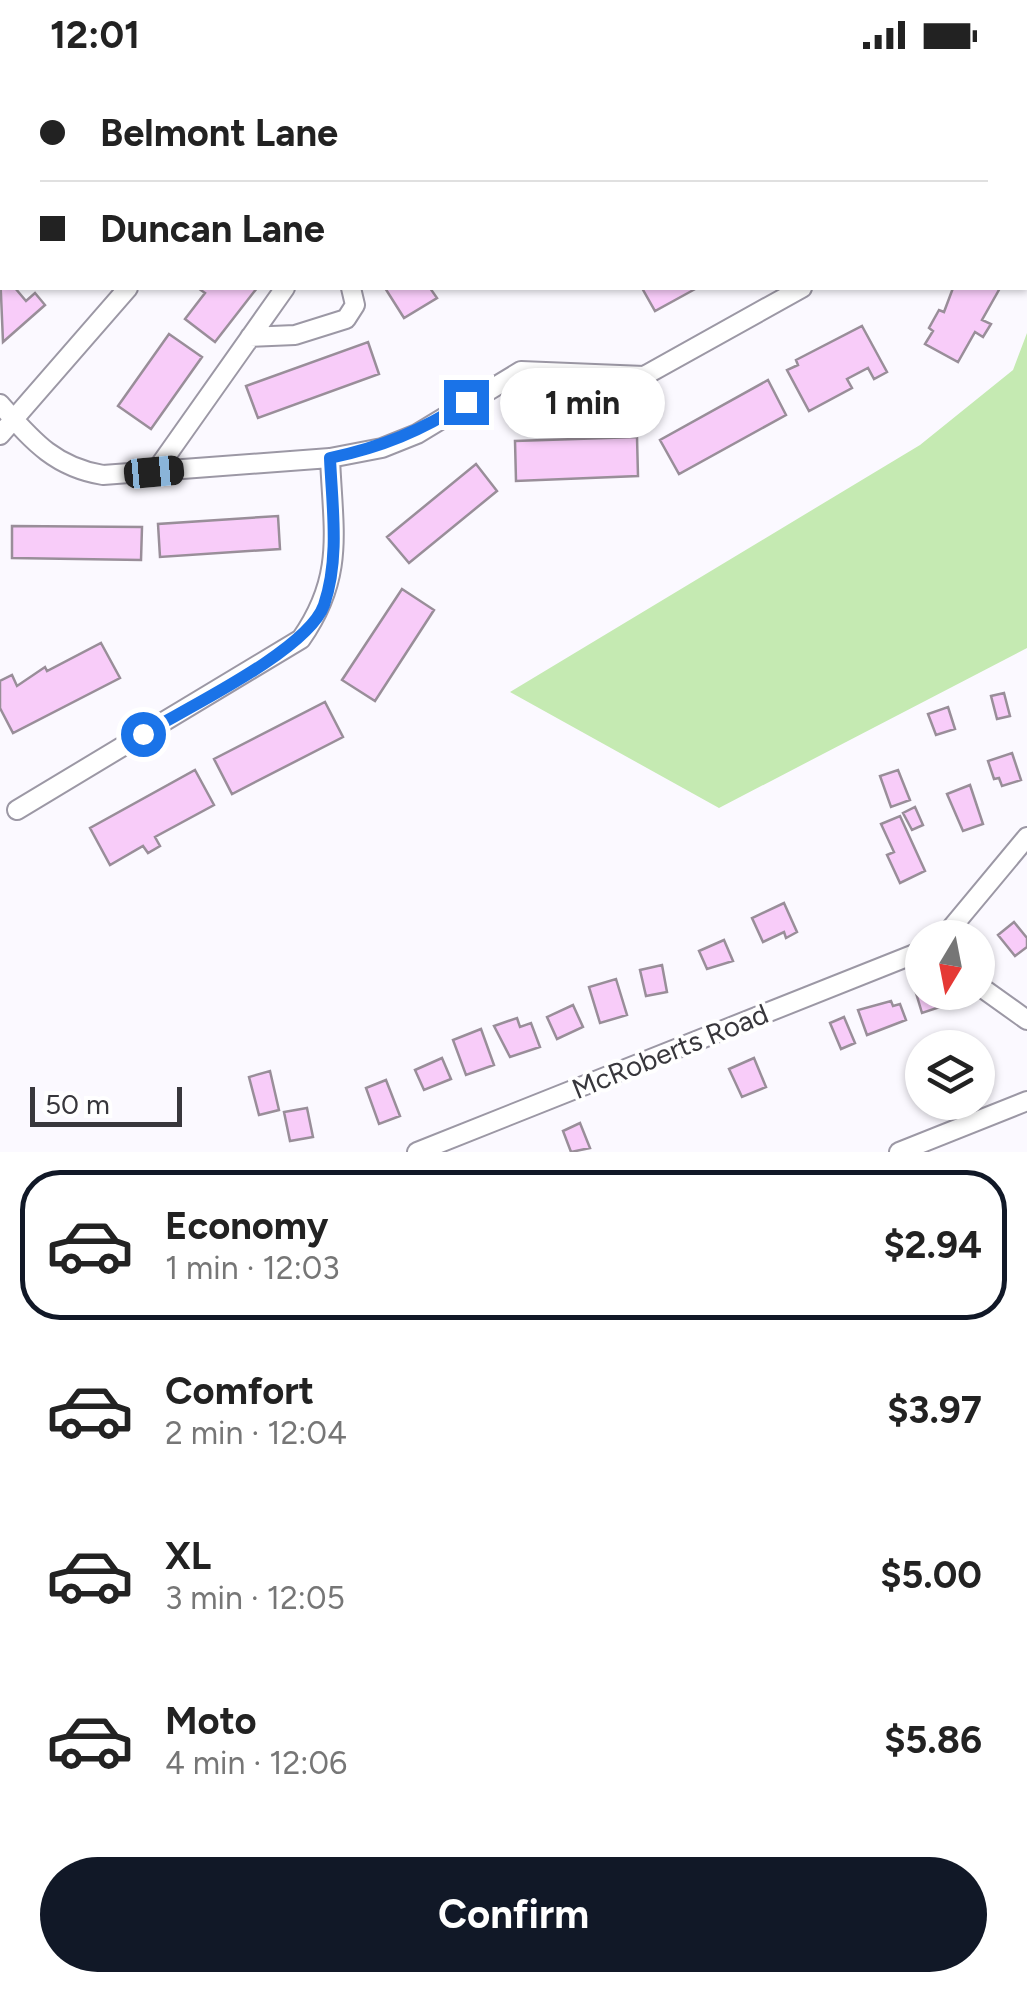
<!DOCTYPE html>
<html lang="en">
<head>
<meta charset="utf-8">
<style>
  body { margin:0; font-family:Figtree,sans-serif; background:#f6f6f6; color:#222; height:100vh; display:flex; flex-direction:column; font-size:38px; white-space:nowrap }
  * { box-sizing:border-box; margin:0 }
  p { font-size:32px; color:#767676 }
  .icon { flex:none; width:55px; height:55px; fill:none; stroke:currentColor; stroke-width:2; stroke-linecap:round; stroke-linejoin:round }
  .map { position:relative; height:1082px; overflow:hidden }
  .drawer { display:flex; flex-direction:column; background:#fff; flex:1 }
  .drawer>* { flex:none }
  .guide { position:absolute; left:0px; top:0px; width:1028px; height:220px; box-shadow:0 2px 8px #0004; display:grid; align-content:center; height:220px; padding:0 40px; background:#fff }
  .needle { width:65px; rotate:190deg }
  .controls { position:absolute; left:905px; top:850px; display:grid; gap:20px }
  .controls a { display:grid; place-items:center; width:90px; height:90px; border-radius:50%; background:#fff; box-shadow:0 2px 8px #0004; font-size:50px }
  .scale { position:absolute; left:30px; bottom:25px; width:152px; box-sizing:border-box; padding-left:10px; border:5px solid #38373c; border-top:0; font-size:28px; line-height:35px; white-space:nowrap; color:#38373c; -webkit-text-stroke:8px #fff; paint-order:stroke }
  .end { position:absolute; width:45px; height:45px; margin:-22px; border:12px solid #1a73e8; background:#fff; box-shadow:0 0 0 5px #fff }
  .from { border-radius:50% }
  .bubble { position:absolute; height:70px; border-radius:35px; background:#fff; box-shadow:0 2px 8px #0004; font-size:32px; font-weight:700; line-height:70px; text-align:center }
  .car { position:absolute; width:30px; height:60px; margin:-30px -15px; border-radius:12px; box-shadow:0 0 8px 2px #0007; background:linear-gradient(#222 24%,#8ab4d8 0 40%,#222 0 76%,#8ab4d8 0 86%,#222 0) }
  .guide b { display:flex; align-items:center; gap:35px; height:95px; font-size:38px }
  .guide b+b { border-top:2px solid #e0e0e0 }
  .guide i { width:25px; height:25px; background:#222 }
  ul { padding:18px 0 0; list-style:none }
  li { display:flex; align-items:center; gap:30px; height:150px; margin:0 20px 15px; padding:0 20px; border:5px solid transparent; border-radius:40px }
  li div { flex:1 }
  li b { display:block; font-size:38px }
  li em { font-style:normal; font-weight:700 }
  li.selected { border-color:#111827 }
  li>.icon { width:90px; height:90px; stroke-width:1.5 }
  .button { display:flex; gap:20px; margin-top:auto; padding:20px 40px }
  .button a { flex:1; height:115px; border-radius:60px; background:#111827; color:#fff; font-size:40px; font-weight:700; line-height:115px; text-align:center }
  .status { display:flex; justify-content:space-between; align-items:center; height:70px; padding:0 50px; background:#fff; direction:ltr }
  .status svg { height:28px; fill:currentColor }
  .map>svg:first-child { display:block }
</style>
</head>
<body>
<div class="status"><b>12:01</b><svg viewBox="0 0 49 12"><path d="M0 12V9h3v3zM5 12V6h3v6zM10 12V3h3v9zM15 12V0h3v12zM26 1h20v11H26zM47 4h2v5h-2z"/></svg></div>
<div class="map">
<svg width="1027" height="1082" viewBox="0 0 1027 1082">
  <rect width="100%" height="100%" fill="#fbf9ff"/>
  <path fill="#efeafc" d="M 320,0 L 789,0 L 787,2 Z"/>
  <path fill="#c5eab2" d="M 1027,263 L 1027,578 L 719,738 L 510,622 L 920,375 L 1013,300 Z"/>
  <path fill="#f8ccf9" stroke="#998e99" stroke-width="2.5" d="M 0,201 L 2,218 L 15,218 L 26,231 L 35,223 L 45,235 L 3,272 Z
    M 198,218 L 257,218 L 215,272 L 185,249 L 205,223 Z
    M 385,218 L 430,218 L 437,228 L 404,248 Z
    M 642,218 L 697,218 L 655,241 Z
    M 953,218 L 1000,218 L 982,250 L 991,254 L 983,267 L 975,262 L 958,292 L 925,274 L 933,261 L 929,258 L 939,240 L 944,242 Z
    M 862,256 L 887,302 L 874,309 L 868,298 L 847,309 L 852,318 L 809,341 L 787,300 L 798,295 L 796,290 Z
    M 169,264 L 202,287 L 151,359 L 118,336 Z
    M 368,272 L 379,304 L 258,348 L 246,316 Z
    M 768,310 L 786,345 L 679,404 L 660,370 Z
    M 637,367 L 638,406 L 516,411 L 515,371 Z
    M 476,394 L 497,421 L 409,493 L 387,467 Z
    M 278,446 L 280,479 L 160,487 L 158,454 Z
    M 12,456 L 142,457 L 141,490 L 12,488 Z
    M 402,519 L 434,540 L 375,631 L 342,610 Z
    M 101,573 L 120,608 L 13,663 L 0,638 L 0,611 L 12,605 L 17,616 L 45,597 L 47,601 Z
    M 1004,623 L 1010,646 L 997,649 L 991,626 Z
    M 325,632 L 343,667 L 232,724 L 214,689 Z
    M 948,637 L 955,659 L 936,665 L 928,644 Z
    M 1012,683 L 1021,710 L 1002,716 L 999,708 L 994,709 L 988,691 Z
    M 195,700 L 214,735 L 155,767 L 160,776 L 148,783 L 143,776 L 110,795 L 90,758 Z
    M 898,700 L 910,730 L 891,737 L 880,706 Z
    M 970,715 L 983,754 L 963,761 L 947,724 Z
    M 915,737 L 923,755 L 912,760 L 903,743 Z
    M 900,746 L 925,801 L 900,813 L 887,785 L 894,782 L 881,754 Z
    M 784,833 L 797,862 L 786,868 L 784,862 L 763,872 L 752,848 Z
    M 1014,852 L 1027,868 L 1027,877 L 1015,886 L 998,865 Z
    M 724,870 L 733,891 L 707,899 L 699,881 Z
    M 662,895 L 667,922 L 646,926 L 640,900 Z
    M 616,909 L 627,945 L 600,953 L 589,917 Z
    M 922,910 L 922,922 L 935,922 L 940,937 L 922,943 L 913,913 Z
    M 891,931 L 893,936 L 900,934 L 906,950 L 867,965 L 858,940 Z
    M 573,935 L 583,957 L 557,969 L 547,947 Z
    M 844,947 L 855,973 L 841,979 L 830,953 Z
    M 517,948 L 520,957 L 531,953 L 540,977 L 510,987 L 494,956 Z
    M 481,959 L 494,995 L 466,1005 L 453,970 Z
    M 442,988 L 451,1009 L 424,1020 L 415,1000 Z
    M 754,988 L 766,1017 L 742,1027 L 729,999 Z
    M 270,1001 L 279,1040 L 259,1045 L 249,1007 Z
    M 386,1010 L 400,1046 L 379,1054 L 366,1018 Z
    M 307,1038 L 313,1067 L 290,1071 L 284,1042 Z
    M 580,1053 L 590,1078 L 571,1082 L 563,1061 Z"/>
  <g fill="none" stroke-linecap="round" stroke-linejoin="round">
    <g stroke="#9c98a5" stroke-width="22">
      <path id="minor" d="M 125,0 L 128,2
        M 280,2 L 281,0
        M 1017,2 L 1020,0
        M 250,267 L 295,265 L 346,249 L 355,235 L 351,218
        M 0,334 C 32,370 54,397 103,405 L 330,388 L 382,378 L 417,364 L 521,301 L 644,306 L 802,218
        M 0,365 L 128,218
        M 155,402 L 285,218
        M 17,740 L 301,569 C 345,506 333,461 330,388
        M 943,868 L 1027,767
        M 978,915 L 1027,950
        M 417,1082 L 922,881
        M 899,1082 L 1027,1031"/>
    </g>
    <use href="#minor" stroke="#fff" stroke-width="18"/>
  </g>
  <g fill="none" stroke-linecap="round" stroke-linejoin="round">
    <path stroke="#1a73e8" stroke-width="12" d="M 143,664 C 187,638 308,580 324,535 C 340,488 332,436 330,388 C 382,377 421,361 466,332"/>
  </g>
  <g text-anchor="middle" stroke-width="8" stroke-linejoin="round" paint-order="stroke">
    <g font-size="28" fill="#38373c" stroke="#fff">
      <text transform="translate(670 981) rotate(-22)" y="10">McRoberts Road</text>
    </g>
  </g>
</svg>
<div class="controls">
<a><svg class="needle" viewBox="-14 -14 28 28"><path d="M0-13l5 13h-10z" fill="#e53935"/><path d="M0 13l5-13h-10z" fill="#767676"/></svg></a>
<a><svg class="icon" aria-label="layers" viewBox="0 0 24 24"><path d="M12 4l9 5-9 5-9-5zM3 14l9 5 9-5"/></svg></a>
</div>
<div class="scale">50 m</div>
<i class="end from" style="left:143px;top:664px"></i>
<i class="end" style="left:466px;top:332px"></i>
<div class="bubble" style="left:500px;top:298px;width:165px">1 min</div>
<i class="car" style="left:154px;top:402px;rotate:85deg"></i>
<div class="guide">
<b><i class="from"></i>Belmont Lane</b>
<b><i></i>Duncan Lane</b>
</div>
</div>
<section class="drawer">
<ul>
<li class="selected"><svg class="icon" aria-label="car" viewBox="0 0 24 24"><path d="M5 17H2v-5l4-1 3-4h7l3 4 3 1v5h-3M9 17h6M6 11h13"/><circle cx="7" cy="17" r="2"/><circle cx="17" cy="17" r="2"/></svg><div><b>Economy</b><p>1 min · 12:03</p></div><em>$2.94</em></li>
<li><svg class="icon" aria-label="car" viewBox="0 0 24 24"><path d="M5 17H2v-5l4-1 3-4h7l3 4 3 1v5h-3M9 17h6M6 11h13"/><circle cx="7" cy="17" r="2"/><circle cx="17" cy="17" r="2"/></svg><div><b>Comfort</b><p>2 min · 12:04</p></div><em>$3.97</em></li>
<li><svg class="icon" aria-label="car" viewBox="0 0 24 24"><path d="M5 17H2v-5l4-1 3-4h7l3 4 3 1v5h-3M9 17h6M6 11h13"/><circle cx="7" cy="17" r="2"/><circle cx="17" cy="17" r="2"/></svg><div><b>XL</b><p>3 min · 12:05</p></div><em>$5.00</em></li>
<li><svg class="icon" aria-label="car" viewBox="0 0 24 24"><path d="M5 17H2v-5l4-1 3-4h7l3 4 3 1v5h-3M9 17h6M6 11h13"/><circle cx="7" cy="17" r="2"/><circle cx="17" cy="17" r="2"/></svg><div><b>Moto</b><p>4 min · 12:06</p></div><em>$5.86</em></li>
</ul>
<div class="button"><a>Confirm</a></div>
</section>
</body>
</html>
